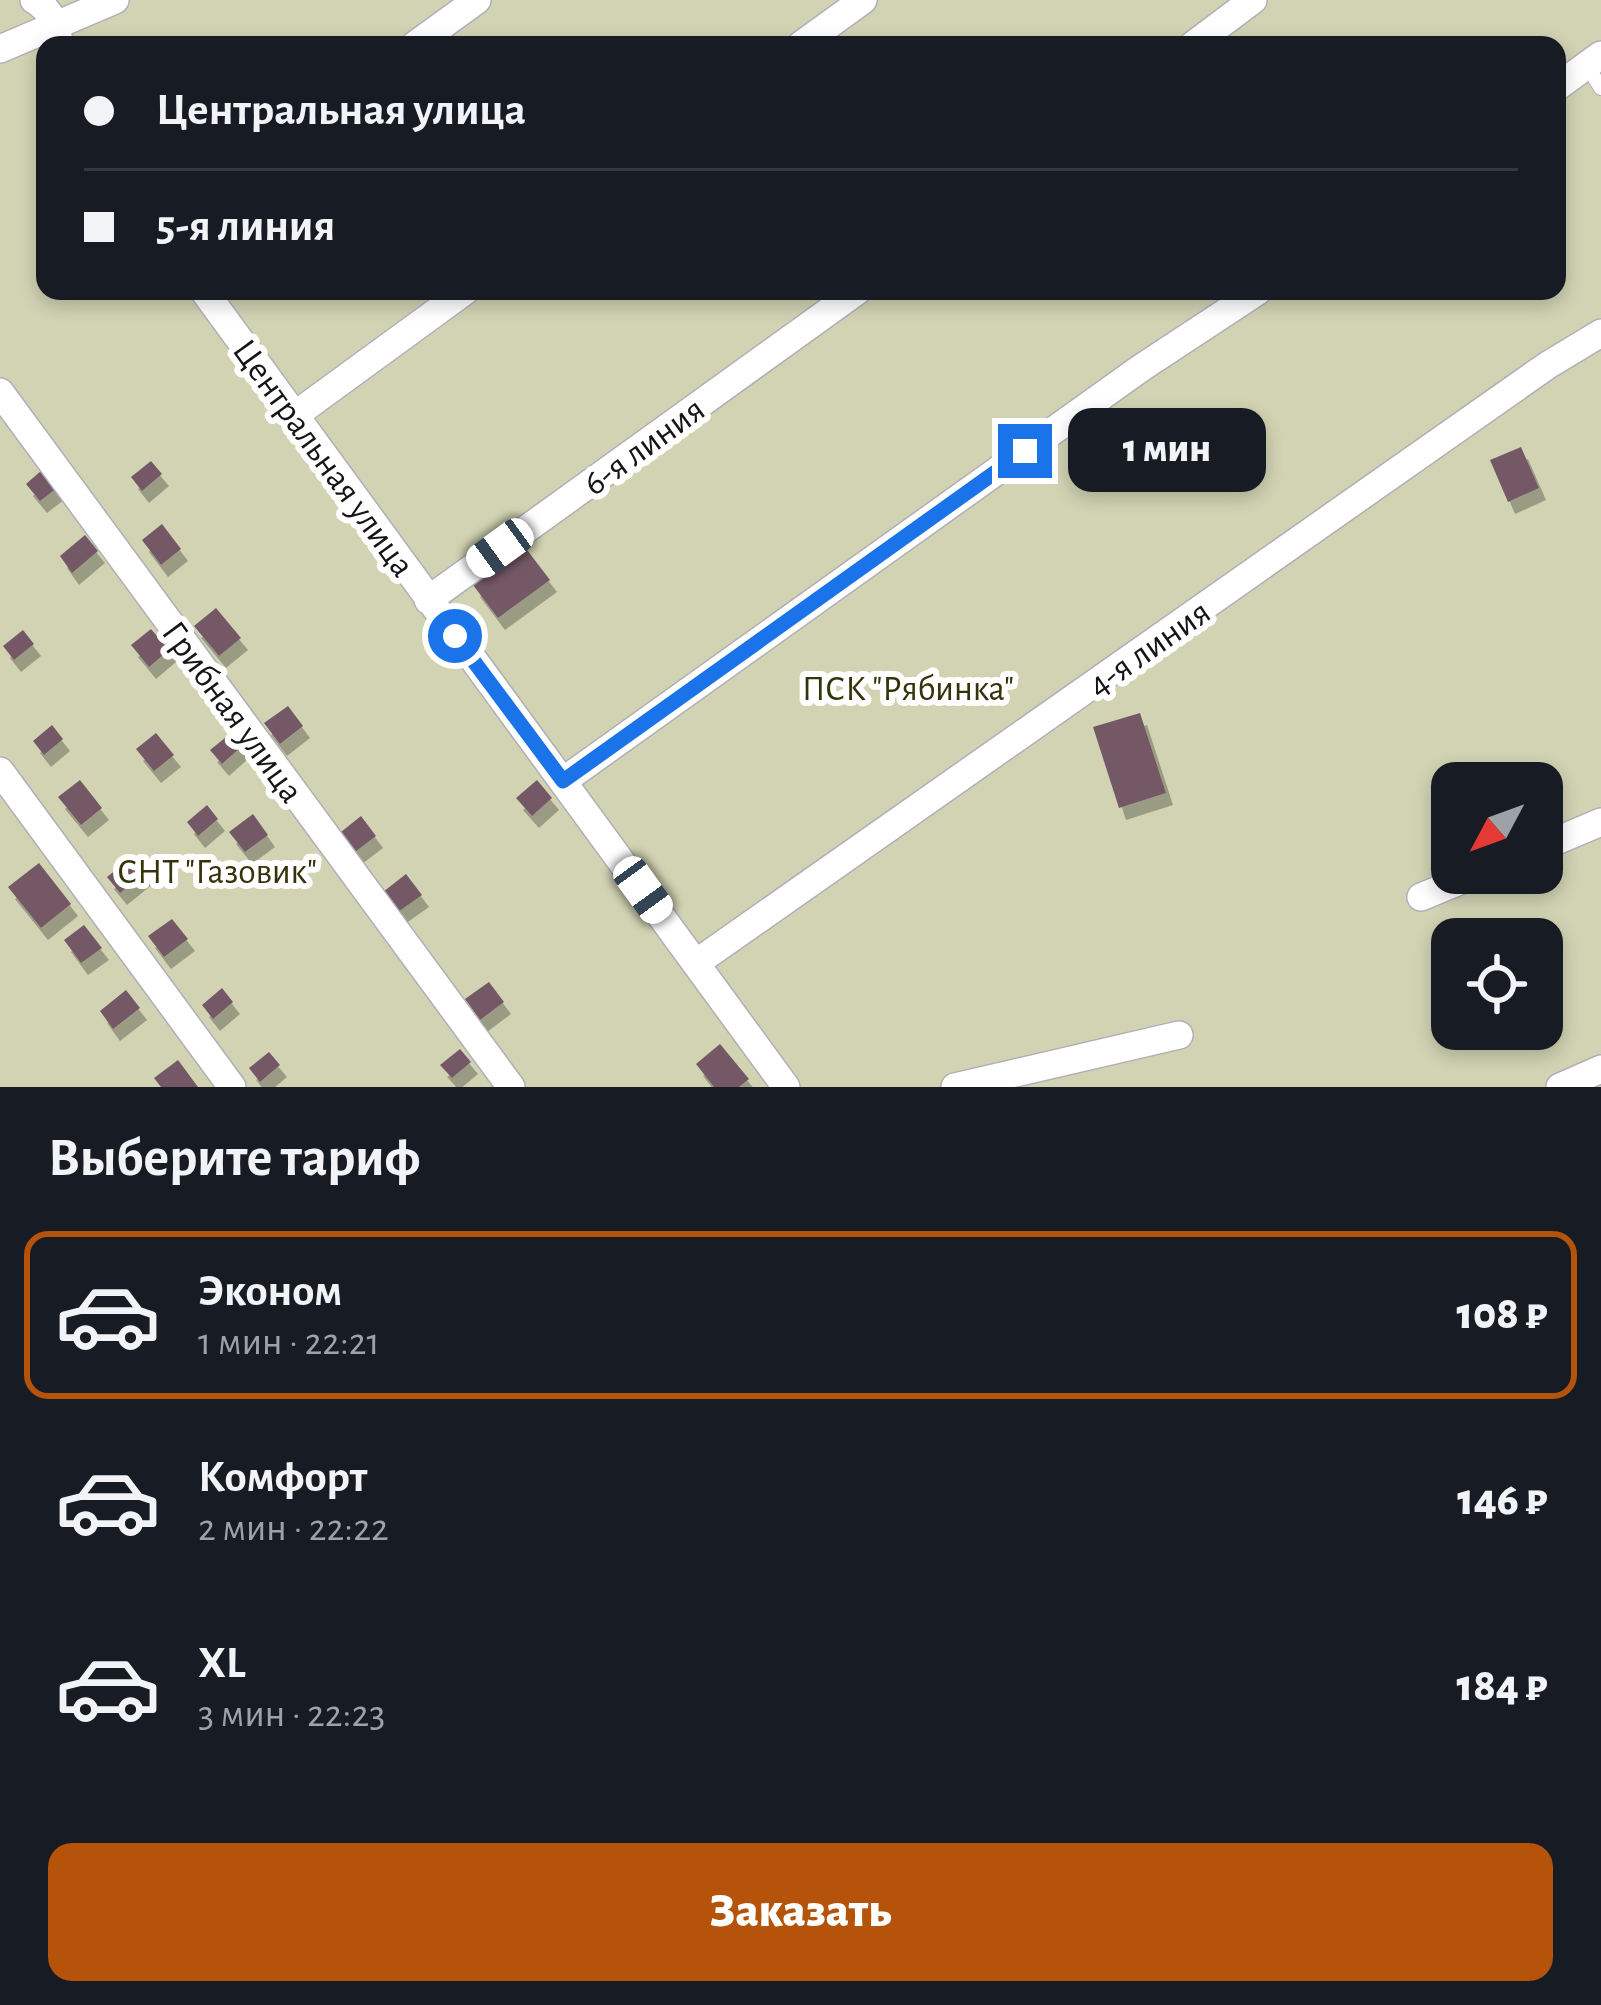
<!DOCTYPE html>
<html lang="ru">
<head>
<meta charset="utf-8">
<style>
  body { margin:0; font-family:"Alegreya Sans",sans-serif; background:#242831; color:#f1f3f6; height:100vh; display:flex; flex-direction:column; font-size:45px; white-space:nowrap }
  * { box-sizing:border-box; margin:0 }
  p { font-size:39px; color:#9ea1a6 }
  .icon { flex:none; width:66px; height:66px; fill:none; stroke:currentColor; stroke-width:2; stroke-linecap:round; stroke-linejoin:round }
  .map { position:relative; height:1087px; overflow:hidden }
  .drawer { display:flex; flex-direction:column; background:#171b24; flex:1 }
  .drawer>* { flex:none }
  .guide { position:absolute; left:36px; top:36px; width:1530px; height:264px; border-radius:24px; box-shadow:0 6px 18px #0003; display:grid; align-content:center; height:264px; padding:0 48px; background:#171b24 }
  .needle { width:78px; rotate:229deg }
  .buttons { position:absolute; left:1431px; top:762px; display:grid; gap:24px }
  .buttons a { display:grid; place-items:center; width:132px; height:132px; border-radius:24px; background:#171b24; box-shadow:0 6px 18px #0003; font-size:60px }
  .end { position:absolute; width:54px; height:54px; margin:-27px; border:15px solid #1a73e8; background:#fff; box-shadow:0 0 0 6px #fff }
  .from { border-radius:50% }
  .bubble { position:absolute; height:84px; border-radius:24px; background:#171b24; box-shadow:0 6px 18px #0003; font-size:39px; font-weight:800; line-height:84px; text-align:center }
  .car { position:absolute; width:36px; height:72px; margin:-36px -18px; border-radius:15px; box-shadow:0 0 9px 3px #0007; background:linear-gradient(#fff 24%,#345 0 40%,#fff 0 76%,#345 0 86%,#fff 0) }
  .guide b { display:flex; align-items:center; gap:42px; height:114px; font-size:45px }
  .guide b+b { border-top:3px solid #363941 }
  .guide i { width:30px; height:30px; background:#f1f3f6 }
  ul { padding:0; list-style:none }
  li { display:flex; align-items:center; gap:36px; height:168px; margin:0 24px 18px; padding:0 24px; border:6px solid transparent; border-radius:24px }
  li div { flex:1 }
  li b { display:block; font-size:45px }
  li em { font-style:normal; font-weight:800 }
  li.current { border-color:#b45309 }
  li>.icon { width:108px; height:108px; stroke-width:1.5 }
  h2 { padding:0 48px; font-size:54px; line-height:144px }
  .cta { display:flex; gap:24px; margin-top:auto; padding:24px 48px }
  .cta a { flex:1; height:138px; border-radius:24px; background:#b45309; color:#fff; font-size:48px; font-weight:800; line-height:138px; text-align:center }
  .map>svg:first-child { display:block }
</style>
</head>
<body>
<div class="map">
<svg width="1601" height="1087" viewBox="0 0 1601 1087">
  <defs>
    <filter id="shadow"><feDropShadow dx="7" dy="12" stdDeviation="0" flood-color="#0004"/></filter>
  </defs>
  <rect width="100%" height="100%" fill="#f5f5fe"/>
  <path fill="#d1d3b3" fill-rule="evenodd" d="M 0,0 L 1601,0 L 1601,40 L 1557,72 L 1557,45 L 45,45 L 45,291 L 1557,291 L 1557,101 L 1601,70 L 1601,1087 L 0,1087 ZM 1452,783 L 1542,783 L 1542,873 L 1452,873 ZM 1452,939 L 1542,939 L 1542,1029 L 1452,1029 Z"/>
  <path fill="#755866" filter="url(#shadow)" d="M 1521,447 L 1539,488 L 1508,502 L 1490,460 Z
    M 151,461 L 162,474 L 142,491 L 131,477 Z
    M 42,470 L 57,488 L 40,501 L 26,484 Z
    M 162,524 L 181,549 L 161,565 L 142,540 Z
    M 85,535 L 98,551 L 72,573 L 60,556 Z
    M 524,546 L 550,580 L 498,618 L 473,585 Z
    M 216,608 L 241,638 L 219,656 L 194,626 Z
    M 151,629 L 169,650 L 149,667 L 131,645 Z
    M 23,630 L 34,644 L 14,660 L 3,646 Z
    M 288,706 L 303,726 L 280,744 L 264,723 Z
    M 1140,713 L 1166,793 L 1119,808 L 1093,727 Z
    M 52,725 L 63,739 L 44,755 L 33,741 Z
    M 156,733 L 174,755 L 154,771 L 136,749 Z
    M 230,734 L 241,747 L 222,764 L 210,750 Z
    M 80,780 L 102,808 L 81,825 L 58,797 Z
    M 537,780 L 552,798 L 532,816 L 516,798 Z
    M 207,805 L 218,819 L 198,836 L 187,822 Z
    M 253,814 L 268,835 L 245,852 L 229,832 Z
    M 361,816 L 376,836 L 355,852 L 341,832 Z
    M 133,856 L 146,872 L 120,893 L 107,877 Z
    M 39,863 L 71,904 L 41,928 L 8,887 Z
    M 406,874 L 422,895 L 398,912 L 383,892 Z
    M 172,919 L 188,939 L 164,957 L 148,936 Z
    M 84,925 L 102,948 L 81,963 L 64,940 Z
    M 489,982 L 504,1002 L 480,1020 L 465,999 Z
    M 222,988 L 233,1002 L 213,1019 L 202,1005 Z
    M 126,990 L 140,1008 L 113,1029 L 100,1011 Z
    M 720,1044 L 749,1079 L 739,1087 L 714,1087 L 696,1064 Z
    M 460,1049 L 471,1062 L 452,1078 L 440,1065 Z
    M 269,1052 L 280,1065 L 260,1082 L 249,1068 Z
    M 178,1060 L 198,1087 L 161,1087 L 154,1078 Z"/>
  <g fill="none" stroke-linecap="round" stroke-linejoin="round">
    <g stroke="#afafb8" stroke-width="16">
      <path id="lane" d="M 1587,66 L 1601,88"/>
    </g>
    <g stroke="#afafb8" stroke-width="30">
      <path id="street" d="M 34,0 C 52,10 56,26 60,45
        M 415,45 L 477,0
        M 801,45 L 863,0
        M 1193,45 L 1253,0
        M 0,49 L 115,0
        M 1557,87 L 1601,55
        M 204,291 L 786,1087
        M 0,392 L 511,1087
        M 295,415 L 465,291
        M 428,600 L 857,291
        M 0,771 L 232,1087
        M 563,781 L 1141,368 L 1258,291
        M 1542,847 L 1601,822
        M 1421,897 L 1479,873
        M 696,963 L 1548,365 L 1601,333
        M 955,1087 L 1179,1035
        M 1560,1087 L 1601,1069"/>
    </g>
    <use href="#lane" stroke="#fff" stroke-width="14"/>
    <use href="#street" stroke="#fff" stroke-width="27"/>
  </g>
  <g fill="none" stroke-linecap="round" stroke-linejoin="round">
    <path stroke="#1a73e8" stroke-width="15" d="M 455,636 L 563,781 L 1025,451"/>
  </g>
  <g text-anchor="middle" stroke-width="12" stroke-linejoin="round" paint-order="stroke">
    <g font-size="36" fill="#151518" stroke="#fff">
      <text transform="translate(643 445) rotate(-36)" y="13">6-я линия</text>
      <text transform="translate(325 457) rotate(54)" y="13">Центральная улица</text>
      <text transform="translate(1148 647) rotate(-35)" y="13">4-я линия</text>
      <text transform="translate(234 711) rotate(54)" y="13">Грибная улица</text>
    </g>
    <g font-size="36" fill="#34340b" stroke="#fff">
      <text x="908" y="700">ПСК "Рябинка"</text>
      <text x="217" y="883">СНТ "Газовик"</text>
    </g>
  </g>
</svg>
<div class="buttons">
<a><svg class="needle" viewBox="-14 -14 28 28"><path d="M0-13l5 13h-10z" fill="#e53935"/><path d="M0 13l5-13h-10z" fill="#9ea1a6"/></svg></a>
<a><svg class="icon" aria-label="locate" viewBox="0 0 24 24"><circle cx="12" cy="12" r="6"/><path d="M12 2v4M12 18v4M2 12h4M18 12h4"/></svg></a>
</div>
<i class="end from" style="left:455px;top:636px"></i>
<i class="end" style="left:1025px;top:451px"></i>
<div class="bubble" style="left:1068px;top:408px;width:198px">1 мин</div>
<i class="car" style="left:500px;top:548px;rotate:234deg"></i>
<i class="car" style="left:643px;top:890px;rotate:144deg"></i>
<div class="guide">
<b><i class="from"></i>Центральная улица</b>
<b><i></i>5-я линия</b>
</div>
</div>
<section class="drawer">
<h2>Выберите тариф</h2>
<ul>
<li class="current"><svg class="icon" aria-label="car" viewBox="0 0 24 24"><path d="M5 17H2v-5l4-1 3-4h7l3 4 3 1v5h-3M9 17h6M6 11h13"/><circle cx="7" cy="17" r="2"/><circle cx="17" cy="17" r="2"/></svg><div><b>Эконом</b><p>1 мин · 22:21</p></div><em>108 ₽</em></li>
<li><svg class="icon" aria-label="car" viewBox="0 0 24 24"><path d="M5 17H2v-5l4-1 3-4h7l3 4 3 1v5h-3M9 17h6M6 11h13"/><circle cx="7" cy="17" r="2"/><circle cx="17" cy="17" r="2"/></svg><div><b>Комфорт</b><p>2 мин · 22:22</p></div><em>146 ₽</em></li>
<li><svg class="icon" aria-label="car" viewBox="0 0 24 24"><path d="M5 17H2v-5l4-1 3-4h7l3 4 3 1v5h-3M9 17h6M6 11h13"/><circle cx="7" cy="17" r="2"/><circle cx="17" cy="17" r="2"/></svg><div><b>XL</b><p>3 мин · 22:23</p></div><em>184 ₽</em></li>
</ul>
<div class="cta"><a>Заказать</a></div>
</section>
</body>
</html>
